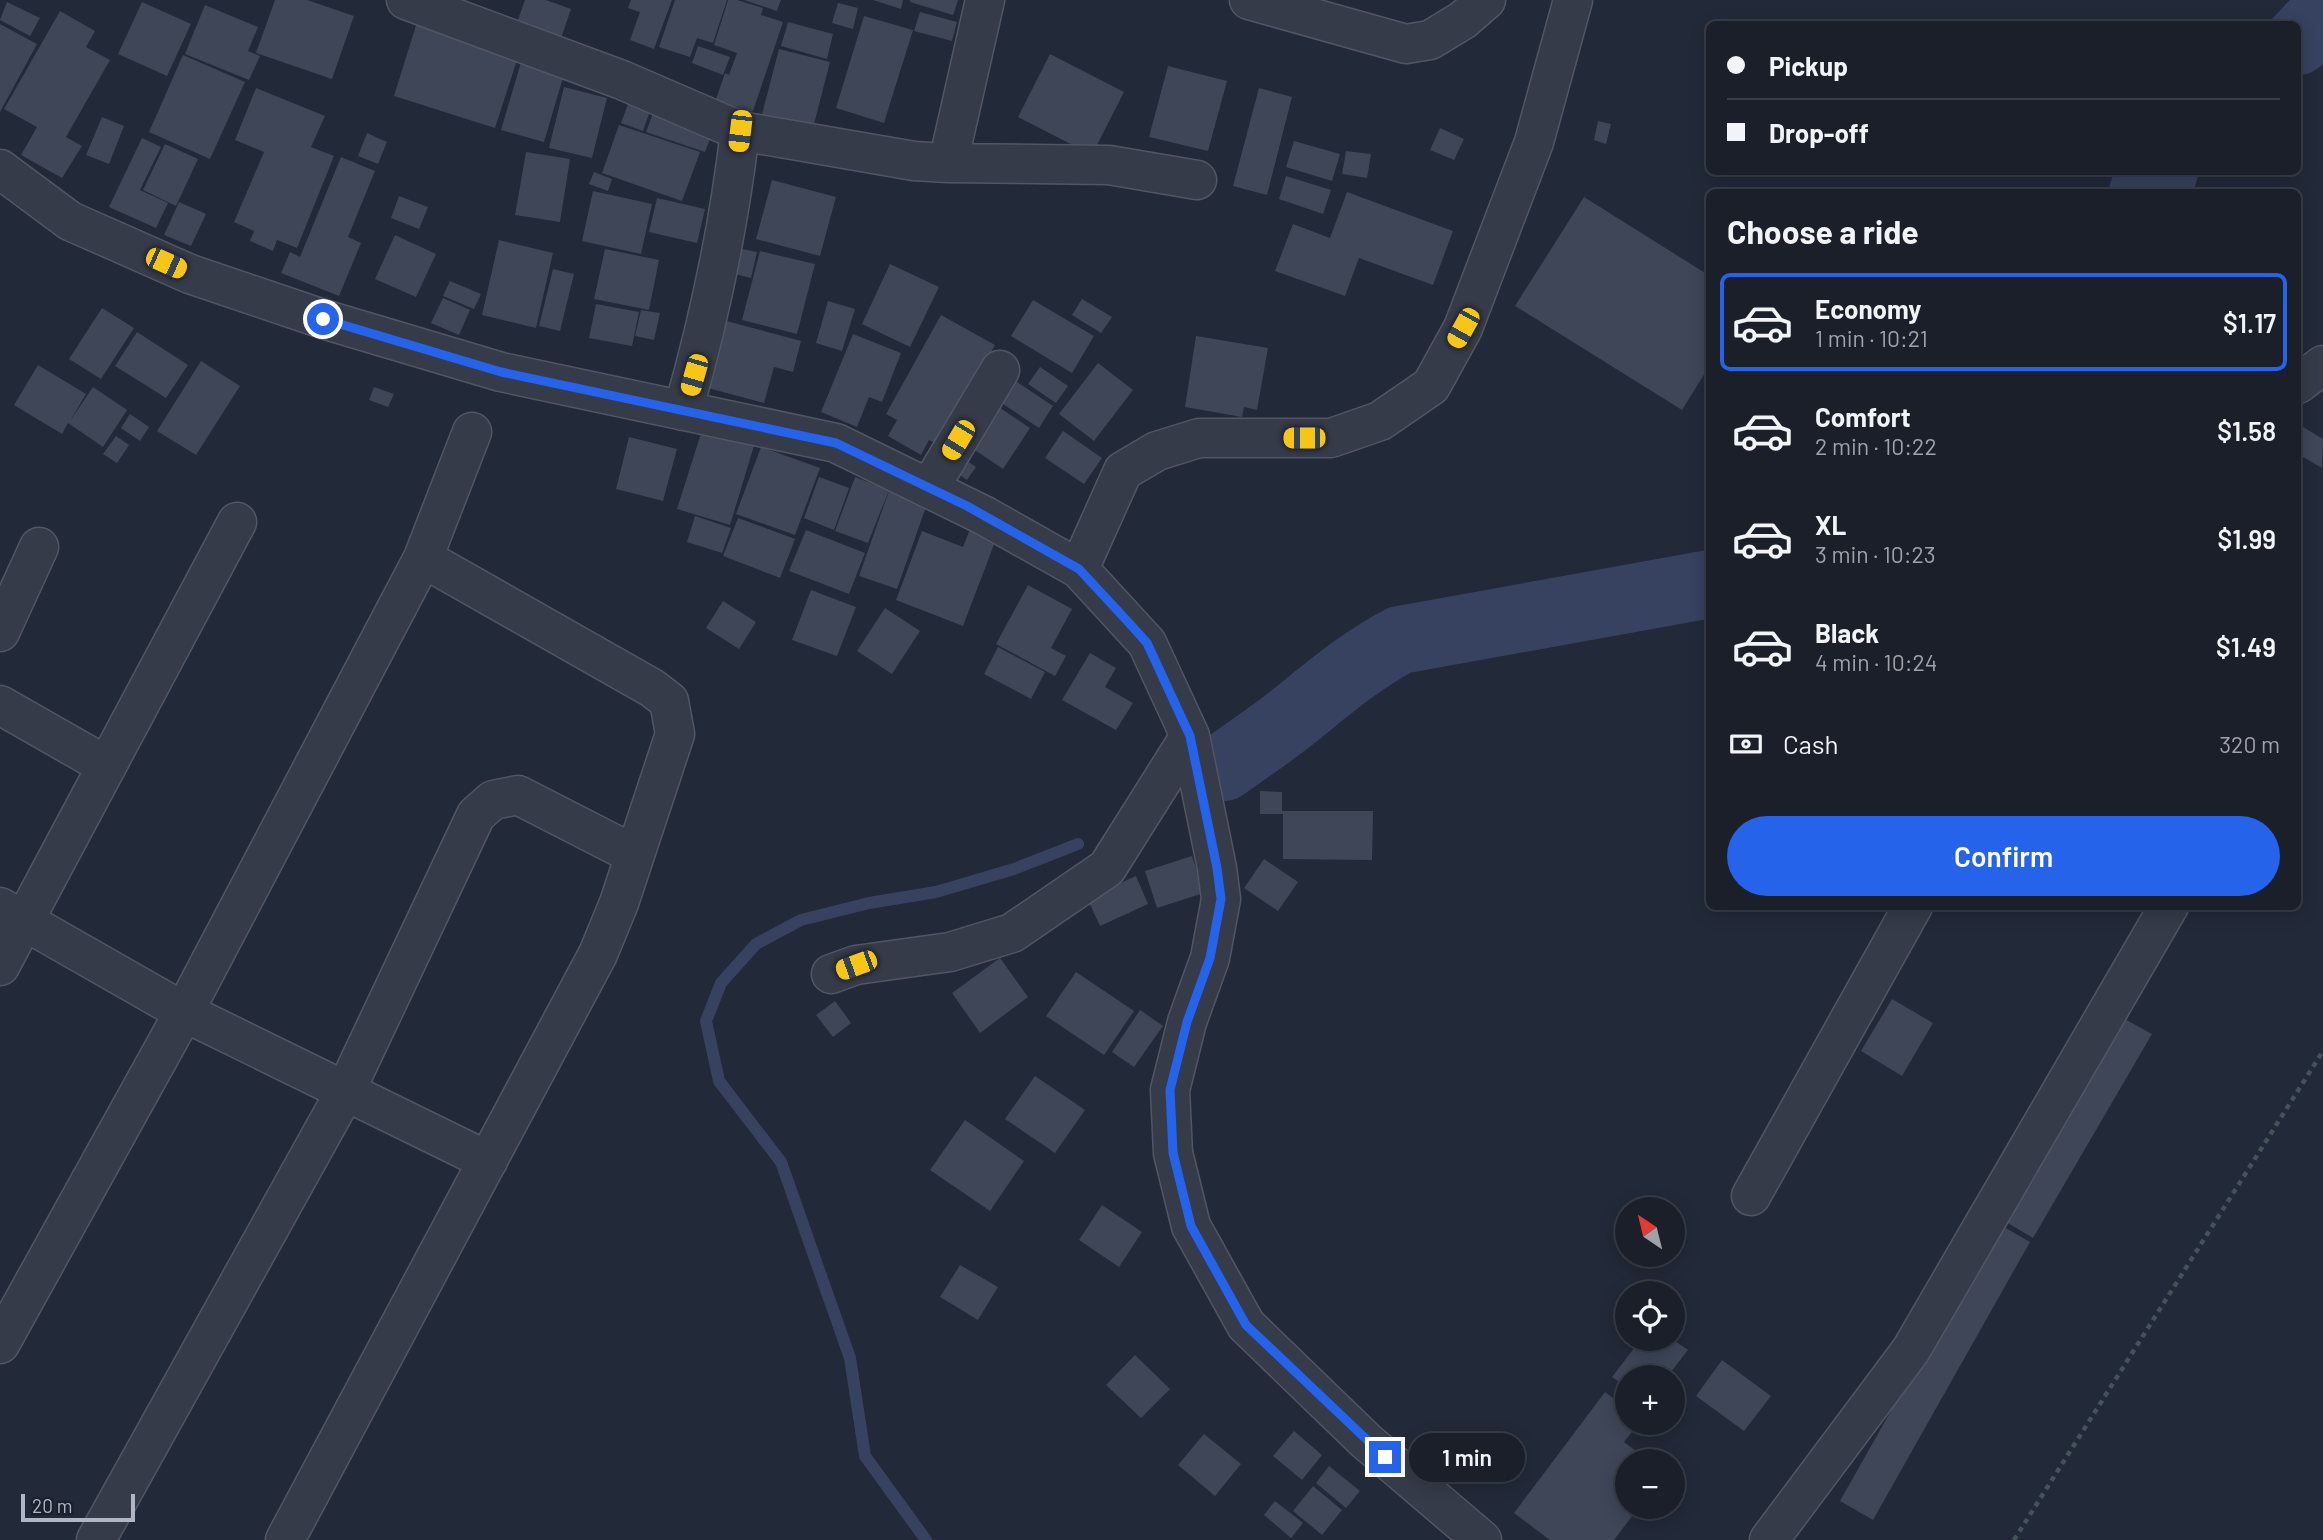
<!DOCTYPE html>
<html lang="en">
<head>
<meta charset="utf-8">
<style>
  body { margin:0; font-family:Barlow,sans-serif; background:#232732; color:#f1f3f6; height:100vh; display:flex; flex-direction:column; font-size:26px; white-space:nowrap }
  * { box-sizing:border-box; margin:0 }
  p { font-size:23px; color:#9fa2a8 }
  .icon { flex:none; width:38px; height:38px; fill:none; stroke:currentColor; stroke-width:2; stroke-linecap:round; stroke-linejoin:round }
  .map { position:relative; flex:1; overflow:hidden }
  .sheet { position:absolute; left:1706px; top:189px; width:595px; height:721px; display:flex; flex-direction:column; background:#1a1f2a; border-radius:10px; box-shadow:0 4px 18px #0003,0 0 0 2px #383d47 }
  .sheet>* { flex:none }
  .guide { position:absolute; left:1706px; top:21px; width:595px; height:154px; border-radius:10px; box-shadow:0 4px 18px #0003,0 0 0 2px #383d47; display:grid; align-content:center; height:154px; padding:0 21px; background:#1a1f2a }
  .needle { width:46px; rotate:325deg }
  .buttons { position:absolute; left:1615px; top:1197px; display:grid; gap:14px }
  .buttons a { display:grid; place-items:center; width:70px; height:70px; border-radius:50%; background:#1a1f2a; box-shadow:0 4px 18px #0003,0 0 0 2px #383d47; font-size:35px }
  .scale { position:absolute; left:21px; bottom:18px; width:114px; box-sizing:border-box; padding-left:7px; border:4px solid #b1b6c5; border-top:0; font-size:19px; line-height:24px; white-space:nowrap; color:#b1b6c5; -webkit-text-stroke:5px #1b202e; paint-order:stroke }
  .end { position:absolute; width:32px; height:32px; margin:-16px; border:9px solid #2563eb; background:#fff; box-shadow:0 0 0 4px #fff }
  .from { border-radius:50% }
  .bubble { position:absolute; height:49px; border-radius:24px; background:#1a1f2a; box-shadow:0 4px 18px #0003,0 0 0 2px #383d47; font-size:23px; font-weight:600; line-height:49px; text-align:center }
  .car { position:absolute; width:21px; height:42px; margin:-21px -10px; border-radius:9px; box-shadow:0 0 5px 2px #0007; background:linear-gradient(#f5c518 24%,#345 0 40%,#f5c518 0 76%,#345 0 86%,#f5c518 0) }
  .guide b { display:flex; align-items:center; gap:24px; height:66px; font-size:26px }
  .guide b+b { border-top:2px solid #383d47 }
  .guide i { width:18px; height:18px; background:#f1f3f6 }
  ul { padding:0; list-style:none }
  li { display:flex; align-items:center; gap:21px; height:98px; margin:0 14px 10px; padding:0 7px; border:4px solid transparent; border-radius:10px }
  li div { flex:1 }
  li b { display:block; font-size:26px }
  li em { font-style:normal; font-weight:600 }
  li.current { border-color:#2563eb }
  li>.icon { width:63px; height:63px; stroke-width:1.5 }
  h2 { padding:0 21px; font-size:32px; line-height:84px }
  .pay { display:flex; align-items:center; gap:18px; height:77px; padding:0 21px; font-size:26px }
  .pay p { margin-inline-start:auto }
  .primary-button { display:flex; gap:14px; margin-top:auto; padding:14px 21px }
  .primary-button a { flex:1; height:80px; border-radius:42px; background:#2563eb; color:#fff; font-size:28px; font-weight:600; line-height:80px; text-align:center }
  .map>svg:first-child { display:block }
</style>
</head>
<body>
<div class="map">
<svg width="2323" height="1540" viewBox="0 0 2323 1540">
  <rect width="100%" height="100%" fill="#222938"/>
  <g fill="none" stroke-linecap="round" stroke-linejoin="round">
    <path stroke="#36425f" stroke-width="12" d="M 926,1540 L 865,1456 L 850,1358 L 781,1162 L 719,1081 L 706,1021 L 721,983 L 756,944 L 801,920 L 869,903 L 936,892 L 1014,869 L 1078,844"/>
    <path stroke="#36425f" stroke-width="68" d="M 2298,41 L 2323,14
      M 2143,192 L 2164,172
      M 1224,767 C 1247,750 1272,734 1294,716 C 1329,688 1360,661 1400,640 L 1710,584"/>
  </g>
  <path fill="#3e4658" d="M 275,0 L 307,0 L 354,16 L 332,79 L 256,53 Z
    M 525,0 L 546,0 L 571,9 L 558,47 L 514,31 Z
    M 631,0 L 672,0 L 654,49 L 630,40 L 640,12 L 628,8 Z
    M 675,0 L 727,0 L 713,43 L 697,38 L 690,57 L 659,47 Z
    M 728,0 L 737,0 L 763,8 L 761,15 L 783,22 L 751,117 L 714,105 L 725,73 L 729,75 L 737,53 L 714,45 Z
    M 744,0 L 781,0 L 777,11 Z
    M 873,0 L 903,0 L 901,9 Z
    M 910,0 L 958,0 L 953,15 L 910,2 Z
    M 7,2 L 40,18 L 30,36 L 0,20 Z
    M 142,2 L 191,24 L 167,76 L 118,54 Z
    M 838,3 L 858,8 L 853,29 L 832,23 Z
    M 205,5 L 258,27 L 248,51 L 260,56 L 249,80 L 185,54 Z
    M 60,11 L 95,31 L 86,47 L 110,60 L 66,137 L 82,146 L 62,178 L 21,155 L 37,127 L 4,109 Z
    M 920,12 L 957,22 L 952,41 L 914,31 Z
    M 864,16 L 913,30 L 884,123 L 836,108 Z
    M 417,22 L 519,54 L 495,128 L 394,96 Z
    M 788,22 L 833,34 L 827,59 L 781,46 Z
    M 0,24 L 37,44 L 0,112 Z
    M 698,46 L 730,57 L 723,75 L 692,63 Z
    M 779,49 L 830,62 L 812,132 L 761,118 Z
    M 1050,54 L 1124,92 L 1092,155 L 1018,117 Z
    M 183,55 L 245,82 L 210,159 L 149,132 Z
    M 522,59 L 565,71 L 544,142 L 501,130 Z
    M 1168,66 L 1227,81 L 1208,151 L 1149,137 Z
    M 564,87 L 607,98 L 592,158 L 549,148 Z
    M 256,88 L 325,116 L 311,147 L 334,156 L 297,248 L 277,240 L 273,251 L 250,241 L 254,231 L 234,222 L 264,152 L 235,140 Z
    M 1259,88 L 1292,97 L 1267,195 L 1233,186 Z
    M 629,101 L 651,108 L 643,131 L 621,123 Z
    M 655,108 L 714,128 L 705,152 L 646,132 Z
    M 102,117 L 124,126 L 109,164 L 86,155 Z
    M 1598,121 L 1611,124 L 1606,144 L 1594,140 Z
    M 619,125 L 700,152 L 682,201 L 602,173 Z
    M 1440,128 L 1464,139 L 1454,160 L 1430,150 Z
    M 367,133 L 387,142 L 378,164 L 358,156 Z
    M 142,138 L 161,147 L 140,190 L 168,203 L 156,228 L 109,207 Z
    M 1294,141 L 1340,154 L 1332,181 L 1286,167 Z
    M 165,144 L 198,159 L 176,206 L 143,190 Z
    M 1346,151 L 1371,154 L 1367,178 L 1342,174 Z
    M 526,152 L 570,159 L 560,222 L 515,215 Z
    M 341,157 L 375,171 L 348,237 L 361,243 L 339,296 L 281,273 L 290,252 L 300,257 Z
    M 594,172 L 612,179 L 608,191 L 589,184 Z
    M 1286,176 L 1331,190 L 1323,214 L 1279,199 Z
    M 772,180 L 836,197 L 820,256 L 756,239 Z
    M 593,191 L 652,204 L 641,254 L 582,241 Z
    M 1347,192 L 1453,231 L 1433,285 L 1359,258 L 1345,296 L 1275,271 L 1293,224 L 1330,238 Z
    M 399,196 L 428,207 L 419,229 L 391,218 Z
    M 1584,197 L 1710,276 L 1710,365 L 1682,410 L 1515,306 Z
    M 657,198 L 705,209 L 697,243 L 649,232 Z
    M 179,202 L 206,214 L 191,246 L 164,235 Z
    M 395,235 L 436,254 L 416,297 L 375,279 Z
    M 499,240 L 553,253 L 536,328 L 482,315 Z
    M 728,246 L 757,252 L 751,278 L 722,271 Z
    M 605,249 L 659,260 L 649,310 L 594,299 Z
    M 760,251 L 815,264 L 797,334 L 742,320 Z
    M 890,264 L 939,287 L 910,347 L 862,324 Z
    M 553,269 L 574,274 L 560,331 L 539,326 Z
    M 450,281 L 481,294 L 474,309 L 443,296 Z
    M 443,298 L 470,310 L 459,335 L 431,323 Z
    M 1082,299 L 1112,317 L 1101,333 L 1072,315 Z
    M 1033,300 L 1094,336 L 1072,373 L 1011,336 Z
    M 828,301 L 855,309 L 842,351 L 816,343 Z
    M 596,304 L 639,312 L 632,346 L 589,338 Z
    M 102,308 L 134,328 L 101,379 L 69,359 Z
    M 641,310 L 660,313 L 654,340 L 635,336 Z
    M 941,315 L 995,345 L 939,445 L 929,440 L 921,455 L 888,436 L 897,420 L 886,414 Z
    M 723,320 L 801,341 L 793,372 L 774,367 L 764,403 L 704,387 Z
    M 137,332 L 188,365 L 166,398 L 115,366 Z
    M 853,334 L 901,353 L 882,402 L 869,397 L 857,427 L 821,412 Z
    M 1196,336 L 1268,348 L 1257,410 L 1244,407 L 1242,417 L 1185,407 Z
    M 201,361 L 240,386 L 196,455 L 157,431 Z
    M 1098,363 L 1133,390 L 1094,441 L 1059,414 Z
    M 38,365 L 86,394 L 70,421 L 93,387 L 127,410 L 103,447 L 68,423 L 62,434 L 14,405 Z
    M 1040,367 L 1068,386 L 1056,403 L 1028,384 Z
    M 1011,378 L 1053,406 L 1039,428 L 997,400 Z
    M 374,387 L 394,394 L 388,407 L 369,400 Z
    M 990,401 L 1030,428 L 1003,469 L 963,442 Z
    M 130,414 L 149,427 L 140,441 L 121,428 Z
    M 2298,424 L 2323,439 L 2322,468 L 2298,454 Z
    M 702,430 L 754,446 L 730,525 L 677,509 Z
    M 1063,431 L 1102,458 L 1084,484 L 1045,458 Z
    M 116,436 L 129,445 L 117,463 L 103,454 Z
    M 629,437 L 677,449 L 663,501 L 616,489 Z
    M 761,447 L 820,468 L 795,535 L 736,514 Z
    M 955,453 L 976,467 L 967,480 L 946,466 Z
    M 819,477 L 849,488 L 834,530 L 804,518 Z
    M 855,477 L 889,490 L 868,543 L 835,531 Z
    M 890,488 L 928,501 L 897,589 L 859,576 Z
    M 695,516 L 731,528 L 722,553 L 687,542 Z
    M 738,518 L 795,539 L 780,578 L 723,556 Z
    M 972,524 L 998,534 L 963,626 L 896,600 L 922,531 L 963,547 Z
    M 806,530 L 865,553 L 849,594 L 789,571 Z
    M 1028,585 L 1072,609 L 1051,648 L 1066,656 L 1055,676 L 996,644 Z
    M 811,590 L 856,607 L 837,656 L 792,640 Z
    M 723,601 L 756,622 L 739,649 L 706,628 Z
    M 885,608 L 920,631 L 892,674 L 857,651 Z
    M 998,647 L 1045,672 L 1031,699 L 984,674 Z
    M 1090,653 L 1116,668 L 1105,687 L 1133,703 L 1116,730 L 1062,700 Z
    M 1260,791 L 1282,792 L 1282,811 L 1373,811 L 1372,860 L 1283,859 L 1283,814 L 1260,814 Z
    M 1192,856 L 1204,893 L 1157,908 L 1145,871 Z
    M 1264,859 L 1298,882 L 1278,911 L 1244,888 Z
    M 1136,876 L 1148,904 L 1100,926 L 1087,898 Z
    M 1000,958 L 1028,997 L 980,1033 L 952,993 Z
    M 1076,972 L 1134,1011 L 1104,1055 L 1046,1016 Z
    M 1892,999 L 1933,1023 L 1902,1076 L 1861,1051 Z
    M 835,1001 L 851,1023 L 833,1037 L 816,1015 Z
    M 1140,1010 L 1163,1026 L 1134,1067 L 1112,1052 Z
    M 2119,1016 L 2152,1034 L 2033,1238 L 2001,1219 Z
    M 1035,1076 L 1085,1110 L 1055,1153 L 1005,1119 Z
    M 965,1120 L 1024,1161 L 990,1211 L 930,1170 Z
    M 1102,1205 L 1142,1232 L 1119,1267 L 1079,1240 Z
    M 1997,1223 L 2030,1242 L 1873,1520 L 1840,1501 Z
    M 960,1265 L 998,1287 L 978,1320 L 940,1297 Z
    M 1641,1339 L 1672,1339 L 1688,1350 L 1667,1377 L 1628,1377 L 1628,1388 L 1612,1377 Z
    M 1135,1355 L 1170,1389 L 1141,1418 L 1106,1385 Z
    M 1722,1360 L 1771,1396 L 1744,1431 L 1696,1396 Z
    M 1605,1392 L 1628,1409 L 1628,1423 L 1639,1423 L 1624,1442 L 1649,1461 L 1628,1461 L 1628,1507 L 1639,1507 L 1614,1540 L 1550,1540 L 1514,1513 Z
    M 1294,1431 L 1322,1455 L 1302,1480 L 1273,1456 Z
    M 1204,1434 L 1241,1464 L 1215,1496 L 1178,1465 Z
    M 1329,1466 L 1360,1491 L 1346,1508 L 1316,1483 Z
    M 1313,1486 L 1342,1510 L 1322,1535 L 1293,1511 Z
    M 1275,1501 L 1303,1523 L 1291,1538 L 1264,1515 Z"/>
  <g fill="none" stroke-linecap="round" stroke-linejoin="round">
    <g stroke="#515664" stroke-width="41">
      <path id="minor" d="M 406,0 L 622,80 L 740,131 L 914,161 L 948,163 L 1109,165 L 1197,180
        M 1249,0 L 1406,44 L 1430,40 L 1463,20 L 1486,0
        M 948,163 L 985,0
        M 0,169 L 70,221 L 190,274 L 323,319 L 501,372 L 836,443 L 985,516 L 1079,569 L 1147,643 L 1190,736 L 1217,868 L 1221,899 L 1210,958 L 1187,1022 L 1170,1090 L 1173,1153 L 1191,1226 L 1246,1325 L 1366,1441 L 1482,1540
        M 2298,384 L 2323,365
        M 683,411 C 709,320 729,226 740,131
        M 930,487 L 1000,370
        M 1079,569 L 1123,471 L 1157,451 L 1199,438 L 1331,438 L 1380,421 L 1431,386 L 1463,328 L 1534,142 L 1573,0
        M 0,632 L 39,547
        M 0,705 L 107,766
        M 0,907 L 184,1012 L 488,1161
        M 0,966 L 237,522
        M 831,974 L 856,965 L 950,952 L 1012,933 L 1107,868 L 1190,736
        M 1751,1196 L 1913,906
        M 0,1344 L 184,1012 L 423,558 L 472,432
        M 96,1540 L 345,1092 L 476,815 L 493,800 L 518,795 L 635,855
        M 285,1540 L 598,954 L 619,903 L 675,734 L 669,701 L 652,688 L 423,558
        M 1769,1540 L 1911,1350 L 2169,906"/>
    </g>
    <path stroke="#445359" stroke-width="4.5" stroke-dasharray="5 5" stroke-linecap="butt" d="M 2014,1540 L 2323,1051"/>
    <use href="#minor" stroke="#363b49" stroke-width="38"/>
  </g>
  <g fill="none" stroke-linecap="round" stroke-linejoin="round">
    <path stroke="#2563eb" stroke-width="9" d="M 323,319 L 501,372 L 836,443 L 967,506 L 1079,569 L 1130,624 L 1147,643 L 1190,736 L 1217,868 L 1221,899 L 1210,958 L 1187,1022 L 1170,1090 L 1173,1153 L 1191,1226 L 1246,1325 L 1385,1457"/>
  </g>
</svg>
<div class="buttons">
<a><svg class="needle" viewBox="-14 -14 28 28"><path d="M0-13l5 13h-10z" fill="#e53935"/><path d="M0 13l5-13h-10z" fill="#9fa2a8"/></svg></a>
<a><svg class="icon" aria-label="locate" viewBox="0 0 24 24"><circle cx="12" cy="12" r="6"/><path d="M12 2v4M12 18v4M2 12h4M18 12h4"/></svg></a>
<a>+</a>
<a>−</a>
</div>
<div class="scale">20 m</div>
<i class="end from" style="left:323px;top:319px"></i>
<i class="end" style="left:1385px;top:1457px"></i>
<div class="bubble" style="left:1409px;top:1433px;width:116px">1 min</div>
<i class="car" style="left:740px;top:131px;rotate:187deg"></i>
<i class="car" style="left:166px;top:263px;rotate:114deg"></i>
<i class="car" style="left:1463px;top:328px;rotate:209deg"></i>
<i class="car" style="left:694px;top:375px;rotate:196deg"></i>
<i class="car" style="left:1304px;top:438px;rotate:270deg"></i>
<i class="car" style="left:958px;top:440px;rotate:211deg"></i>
<i class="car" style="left:856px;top:965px;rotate:250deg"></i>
<div class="guide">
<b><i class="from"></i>Pickup</b>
<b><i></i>Drop-off</b>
</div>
<section class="sheet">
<h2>Choose a ride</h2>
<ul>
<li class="current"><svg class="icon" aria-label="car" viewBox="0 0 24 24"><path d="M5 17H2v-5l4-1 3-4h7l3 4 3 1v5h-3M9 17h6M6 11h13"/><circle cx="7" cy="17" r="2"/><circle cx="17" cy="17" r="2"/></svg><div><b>Economy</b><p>1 min · 10:21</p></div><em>$1.17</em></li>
<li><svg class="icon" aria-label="car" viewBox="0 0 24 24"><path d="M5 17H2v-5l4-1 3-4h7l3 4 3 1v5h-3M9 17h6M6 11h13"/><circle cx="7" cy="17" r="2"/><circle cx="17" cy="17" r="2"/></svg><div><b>Comfort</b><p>2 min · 10:22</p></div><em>$1.58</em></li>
<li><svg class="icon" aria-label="car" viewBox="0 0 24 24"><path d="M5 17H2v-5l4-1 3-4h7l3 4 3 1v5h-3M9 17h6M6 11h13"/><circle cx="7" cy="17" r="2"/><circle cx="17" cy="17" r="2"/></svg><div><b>XL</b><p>3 min · 10:23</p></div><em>$1.99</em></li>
<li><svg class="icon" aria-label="car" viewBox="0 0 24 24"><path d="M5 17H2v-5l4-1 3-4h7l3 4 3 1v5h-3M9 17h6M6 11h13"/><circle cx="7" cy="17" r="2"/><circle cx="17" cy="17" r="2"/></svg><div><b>Black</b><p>4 min · 10:24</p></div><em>$1.49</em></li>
</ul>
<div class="pay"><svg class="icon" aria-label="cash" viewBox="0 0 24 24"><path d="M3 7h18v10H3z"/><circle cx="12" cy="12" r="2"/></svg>Cash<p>320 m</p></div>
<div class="primary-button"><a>Confirm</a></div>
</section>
</div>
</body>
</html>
